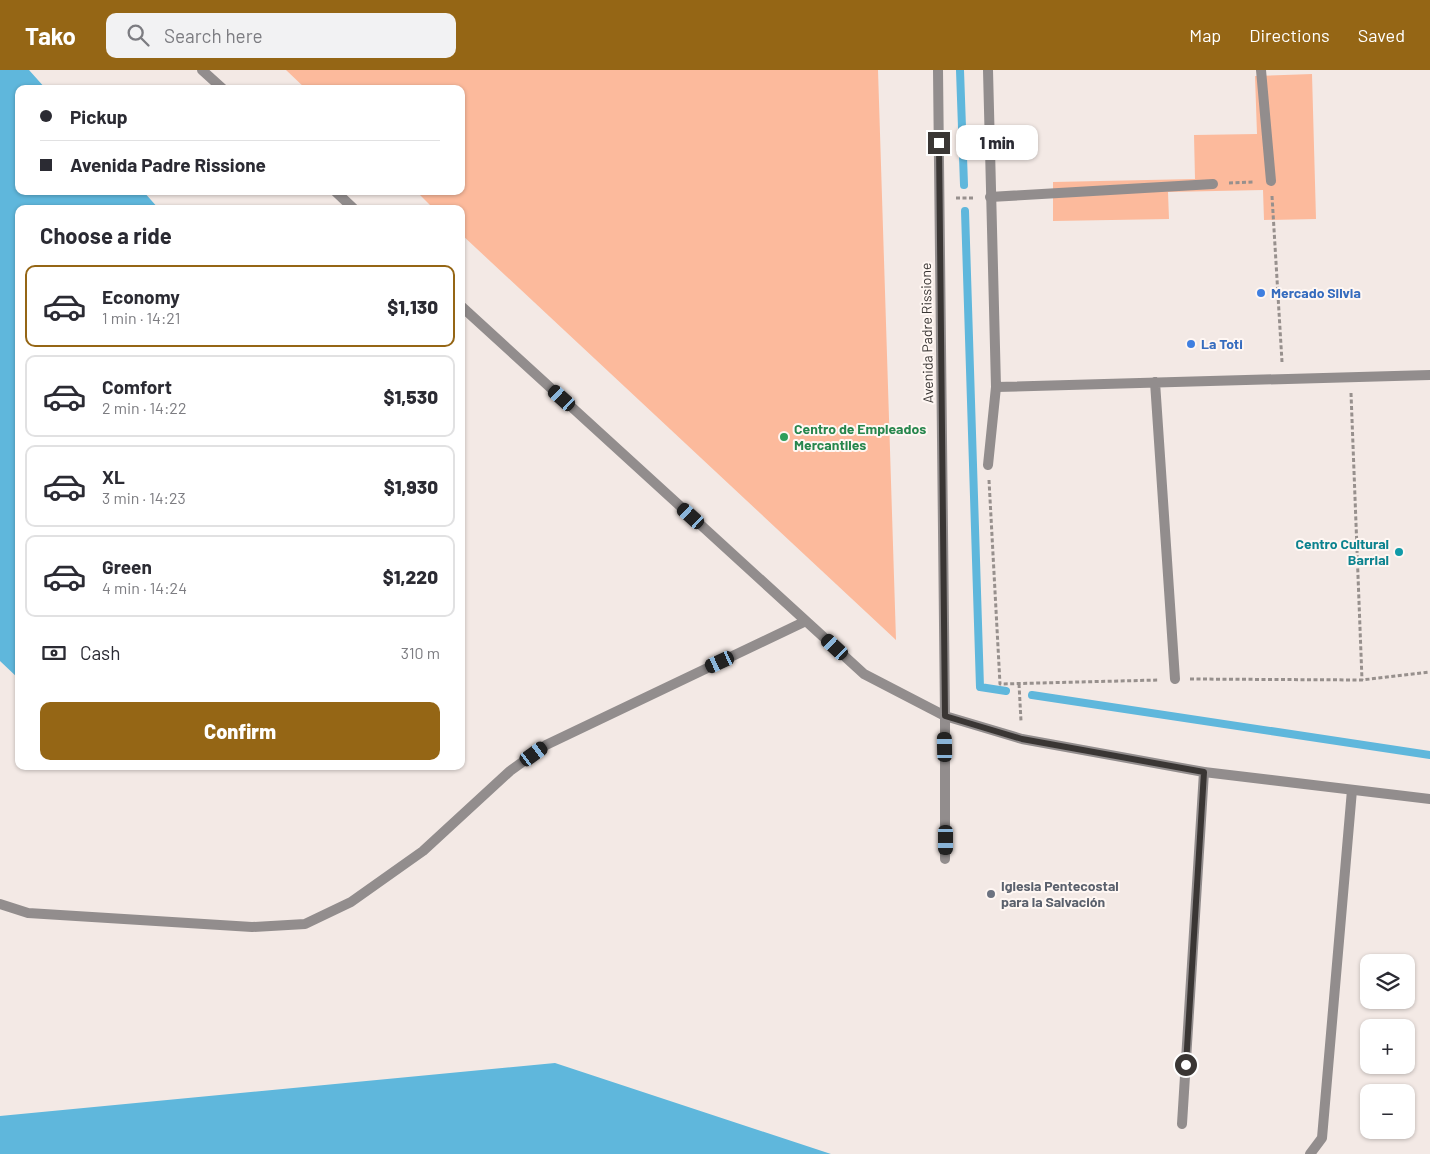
<!DOCTYPE html>
<html lang="en">
<head>
<meta charset="utf-8">
<style>
  body { margin:0; font-family:Barlow,sans-serif; background:#f2f2f3; color:#2b2b33; height:100vh; display:flex; flex-direction:column; font-size:19px; white-space:nowrap }
  * { box-sizing:border-box; margin:0 }
  p { font-size:16px; color:#7c7c81 }
  .icon { flex:none; width:28px; height:28px; fill:none; stroke:currentColor; stroke-width:2; stroke-linecap:round; stroke-linejoin:round }
  .map { position:relative; flex:1; overflow:hidden }
  .panel { position:absolute; left:15px; top:135px; width:450px; height:565px; display:flex; flex-direction:column; background:#fff; border-radius:10px; box-shadow:0 1px 4px #0004 }
  .panel>* { flex:none }
  .banner { position:absolute; left:15px; top:15px; width:450px; height:110px; border-radius:10px; box-shadow:0 1px 4px #0004; display:grid; align-content:center; height:110px; padding:0 25px; background:#fff }
  .buttons { position:absolute; left:1360px; top:884px; display:grid; gap:10px }
  .buttons a { display:grid; place-items:center; width:55px; height:55px; border-radius:10px; background:#fff; box-shadow:0 1px 4px #0004; font-size:25px }
  .end { position:absolute; width:22px; height:22px; margin:-11px; border:6px solid #3a3634; background:#fff; box-shadow:0 0 0 2px #fff }
  .from { border-radius:50% }
  .bubble { position:absolute; height:35px; border-radius:10px; background:#fff; box-shadow:0 1px 4px #0004; font-size:16px; font-weight:800; line-height:35px; text-align:center }
  .car { position:absolute; width:15px; height:30px; margin:-15px -8px; border-radius:6px; box-shadow:0 0 4px 1px #0007; background:linear-gradient(#222 24%,#8ab4d8 0 40%,#222 0 76%,#8ab4d8 0 86%,#222 0) }
  .banner b { display:flex; align-items:center; gap:18px; height:48px; font-size:19px }
  .banner b+b { border-top:1px solid #e1e1e2 }
  .banner i { width:12px; height:12px; background:#2b2b33 }
  ul { padding:0; list-style:none }
  li { display:flex; align-items:center; gap:15px; height:82px; margin:0 10px 8px; padding:0 15px; border:2px solid #e1e1e2; border-radius:10px }
  li div { flex:1 }
  li b { display:block; font-size:19px }
  li em { font-style:normal; font-weight:800 }
  li.on { border-color:#956615 }
  li>.icon { width:45px; height:45px; stroke-width:1.5 }
  h2 { padding:0 25px; font-size:22px; line-height:60px }
  .pay { display:flex; align-items:center; gap:12px; height:55px; padding:0 25px; font-size:19px }
  .pay p { margin-inline-start:auto }
  .cta { display:flex; gap:10px; margin-top:auto; padding:10px 25px }
  .cta a { flex:1; height:58px; border-radius:10px; background:#956615; color:#fff; font-size:20px; font-weight:800; line-height:58px; text-align:center }
  header { display:flex; align-items:center; gap:30px; box-sizing:border-box; height:70px; padding:0 25px; background:#956615; color:#fff }
  header strong { font-size:24px }
  nav { display:flex; gap:28px; margin-inline-start:auto; font-size:18px }
  .search { width:350px; height:45px; background:#f2f2f3; display:flex; align-items:center; gap:12px; box-sizing:border-box; padding:0 18px; border-radius:10px; color:#7c7c81; font-size:19px }
  .map>svg:first-child { display:block }
</style>
</head>
<body>
<header>
<strong>Tako</strong>
<div class="search"><svg class="icon" aria-label="search" viewBox="0 0 24 24"><circle cx="10" cy="10" r="6"/><path d="M15 15l6 6"/></svg>Search here</div>
<nav><a>Map</a><a>Directions</a><a>Saved</a></nav>
</header>
<div class="map">
<svg width="1430" height="1084" viewBox="0 0 1430 1084">
  <rect width="100%" height="100%" fill="#f3e9e5"/>
  <path fill="#fcba9c" d="M 286,0 L 878,0 L 896,570 L 461,164 L 461,139 L 434,139 L 416,121 L 461,121 L 461,19 L 306,19 Z
    M 1312,4 L 1316,149 L 1264,150 L 1263,120 L 1168,122 L 1169,149 L 1053,151 L 1053,112 L 1195,109 L 1194,65 L 1257,64 L 1255,6 Z"/>
  <path fill="#5fb7dc" d="M 0,0 L 29,0 L 46,19 L 19,19 L 19,121 L 143,121 L 159,139 L 19,139 L 19,609 L 0,591 Z
    M 555,993 L 831,1084 L 0,1084 L 0,1046 Z"/>
  <g fill="none" stroke-linecap="round" stroke-linejoin="round">
    <path stroke="#5fb7dc" stroke-width="8" d="M 960,0 L 964,115
      M 965,141 L 980,617 L 1006,621
      M 1032,625 L 1430,685"/>
    <path stroke="#97908d" stroke-width="3" stroke-dasharray="4 2.5" stroke-linecap="butt" d="M 1229,113 L 1255,112
      M 1272,126 L 1282,292
      M 956,128 L 975,128
      M 1351,323 L 1362,610
      M 989,410 L 1000,614 L 1159,610
      M 1190,609 L 1362,610 L 1430,602
      M 1019,614 L 1021,651"/>
    <path stroke="#928d8d" stroke-width="10" d="M 990,127 L 1213,114
      M 988,395 L 996,317
      M 945,646 L 945,789"/>
    <path stroke="#928d8d" stroke-width="10" d="M 202,0 L 223,19
      M 988,0 L 996,317 L 1430,305
      M 1261,0 L 1271,111
      M 335,121 L 354,139
      M 461,236 L 864,604 L 945,646
      M 1155,312 L 1175,609
      M 0,834 L 28,843 L 252,857 L 305,854 L 351,832 L 423,781 L 510,701 L 546,675 L 806,551
      M 1182,1054 L 1204,702
      M 1310,1084 L 1322,1068 L 1352,720"/>
    <path stroke="#928d8d" stroke-width="10" d="M 938,0 L 945,646 L 1022,669 L 1204,702 L 1430,729"/>
  </g>
  <g fill="none" stroke-linecap="round" stroke-linejoin="round">
    <path stroke="#3a3634" stroke-width="6" d="M 939,73 L 945,646 L 1022,669 L 1204,702 L 1186,995"/>
  </g>
  <g fill="#3f7fe0" stroke="#fff7f3" stroke-width="2">
    <circle cx="1261" cy="223" r="5"/>
    <circle cx="1191" cy="274" r="5"/>
  </g>
  <circle fill="#2e9e5b" stroke="#fff7f3" stroke-width="2" cx="784" cy="367" r="5"/>
  <circle fill="#0f9aa8" stroke="#fff7f3" stroke-width="2" cx="1399" cy="482" r="5"/>
  <circle fill="#6b7280" stroke="#fff7f3" stroke-width="2" cx="991" cy="824" r="5"/>
  <g text-anchor="middle" stroke-width="4" stroke-linejoin="round" paint-order="stroke">
    <g font-size="14" font-weight="bold" fill="#366cbe" stroke="#fff7f3" text-anchor="start">
      <text x="1271" y="228">Mercado Silvia</text>
      <text x="1201" y="279">La Toti</text>
    </g>
    <g font-size="14" fill="#3a3634" stroke="#fff7f3">
      <text transform="translate(927 263) rotate(-91)" y="5">Avenida Padre Rissione</text>
    </g>
    <g font-size="14" font-weight="bold" fill="#27864d" stroke="#fff7f3" text-anchor="start">
      <text x="794" y="364">Centro de Empleados<tspan x="794" dy="16">Mercantiles</tspan></text>
    </g>
    <g font-size="14" font-weight="bold" fill="#0d838f" stroke="#fff7f3" text-anchor="end">
      <text x="1389" y="479">Centro Cultural<tspan x="1389" dy="16">Barrial</tspan></text>
    </g>
    <g font-size="14" font-weight="bold" fill="#5b616d" stroke="#fff7f3" text-anchor="start">
      <text x="1001" y="821">Iglesia Pentecostal<tspan x="1001" dy="16">para la Salvación</tspan></text>
    </g>
  </g>
</svg>
<div class="buttons">
<a><svg class="icon" aria-label="layers" viewBox="0 0 24 24"><path d="M12 4l9 5-9 5-9-5zM3 14l9 5 9-5"/></svg></a>
<a>+</a>
<a>−</a>
</div>
<i class="end from" style="left:1186px;top:995px"></i>
<i class="end" style="left:939px;top:73px"></i>
<div class="bubble" style="left:956px;top:55px;width:82px">1 min</div>
<i class="car" style="left:562px;top:328px;rotate:312deg"></i>
<i class="car" style="left:691px;top:446px;rotate:312deg"></i>
<i class="car" style="left:835px;top:577px;rotate:313deg"></i>
<i class="car" style="left:720px;top:592px;rotate:245deg"></i>
<i class="car" style="left:945px;top:677px;rotate:359deg"></i>
<i class="car" style="left:534px;top:684px;rotate:54deg"></i>
<i class="car" style="left:946px;top:770px;rotate:180deg"></i>
<div class="banner">
<b><i class="from"></i>Pickup</b>
<b><i></i>Avenida Padre Rissione</b>
</div>
<section class="panel">
<h2>Choose a ride</h2>
<ul>
<li class="on"><svg class="icon" aria-label="car" viewBox="0 0 24 24"><path d="M5 17H2v-5l4-1 3-4h7l3 4 3 1v5h-3M9 17h6M6 11h13"/><circle cx="7" cy="17" r="2"/><circle cx="17" cy="17" r="2"/></svg><div><b>Economy</b><p>1 min · 14:21</p></div><em>$1,130</em></li>
<li><svg class="icon" aria-label="car" viewBox="0 0 24 24"><path d="M5 17H2v-5l4-1 3-4h7l3 4 3 1v5h-3M9 17h6M6 11h13"/><circle cx="7" cy="17" r="2"/><circle cx="17" cy="17" r="2"/></svg><div><b>Comfort</b><p>2 min · 14:22</p></div><em>$1,530</em></li>
<li><svg class="icon" aria-label="car" viewBox="0 0 24 24"><path d="M5 17H2v-5l4-1 3-4h7l3 4 3 1v5h-3M9 17h6M6 11h13"/><circle cx="7" cy="17" r="2"/><circle cx="17" cy="17" r="2"/></svg><div><b>XL</b><p>3 min · 14:23</p></div><em>$1,930</em></li>
<li><svg class="icon" aria-label="car" viewBox="0 0 24 24"><path d="M5 17H2v-5l4-1 3-4h7l3 4 3 1v5h-3M9 17h6M6 11h13"/><circle cx="7" cy="17" r="2"/><circle cx="17" cy="17" r="2"/></svg><div><b>Green</b><p>4 min · 14:24</p></div><em>$1,220</em></li>
</ul>
<div class="pay"><svg class="icon" aria-label="cash" viewBox="0 0 24 24"><path d="M3 7h18v10H3z"/><circle cx="12" cy="12" r="2"/></svg>Cash<p>310 m</p></div>
<div class="cta"><a>Confirm</a></div>
</section>
</div>
</body>
</html>
